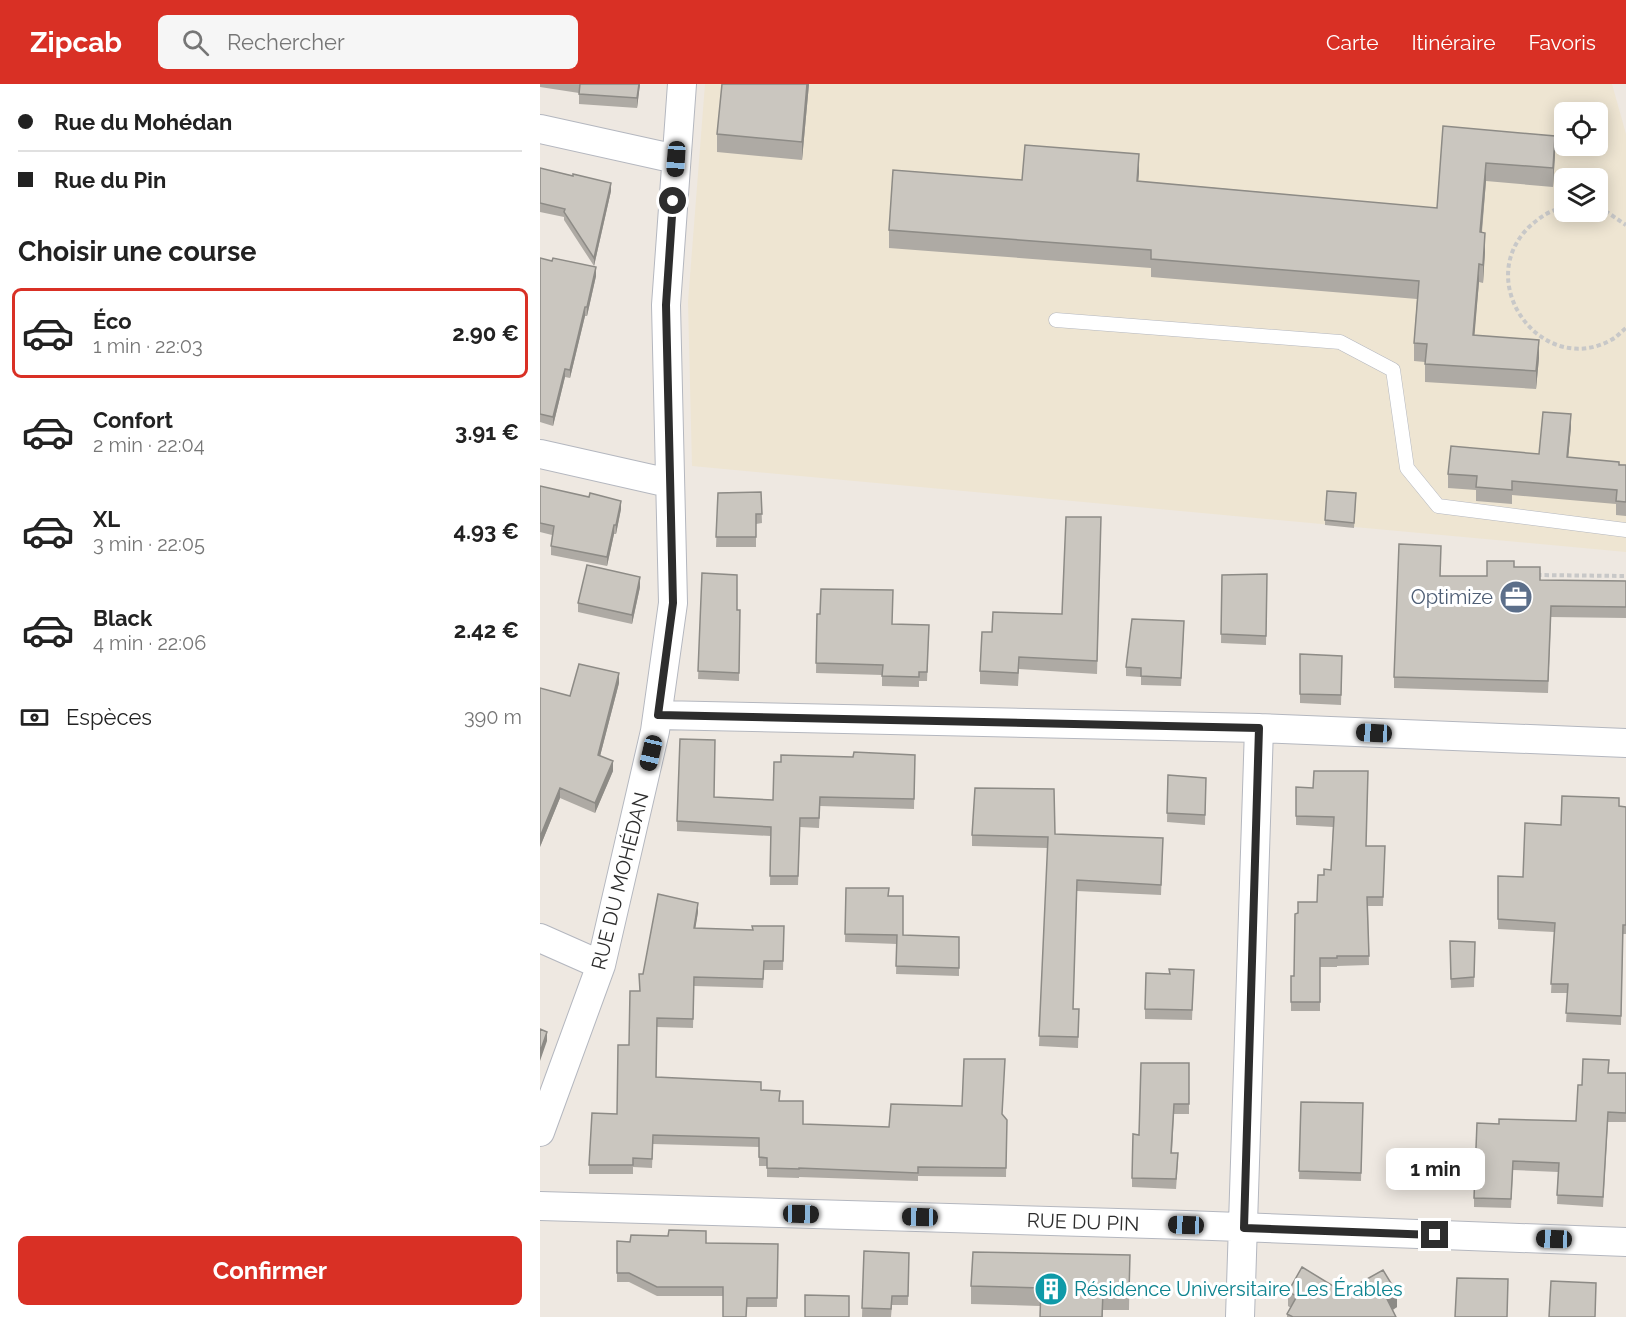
<!DOCTYPE html>
<html lang="fr">
<head>
<meta charset="utf-8">
<style>
  body { margin:0; font-family:Raleway,sans-serif; background:#f6f6f6; color:#222; height:100vh; display:flex; flex-direction:column; font-size:22px; white-space:nowrap }
  * { box-sizing:border-box; margin:0 }
  p { font-size:20px; color:#767676 }
  .icon { flex:none; width:33px; height:33px; fill:none; stroke:currentColor; stroke-width:2; stroke-linecap:round; stroke-linejoin:round }
  .map { position:relative; flex:1; overflow:hidden }
  .drawer { display:flex; flex-direction:column; background:#fff; width:540px }
  .drawer>* { flex:none }
  .hud { display:grid; align-content:center; height:132px; padding:0 18px; background:#fff }
  .controls { position:absolute; left:1014px; top:18px; display:grid; gap:12px }
  .controls a { display:grid; place-items:center; width:54px; height:54px; border-radius:9px; background:#fff; box-shadow:0 3px 15px #0003; font-size:30px }
  .end { position:absolute; width:27px; height:27px; margin:-14px; border:8px solid #2d2d2d; background:#fff; box-shadow:0 0 0 3px #fff }
  .from { border-radius:50% }
  .bubble { position:absolute; height:42px; border-radius:9px; background:#fff; box-shadow:0 3px 15px #0003; font-size:20px; font-weight:700; line-height:42px; text-align:center }
  .car { position:absolute; width:18px; height:36px; margin:-18px -9px; border-radius:8px; box-shadow:0 0 4px 2px #0007; background:linear-gradient(#222 24%,#8ab4d8 0 40%,#222 0 76%,#8ab4d8 0 86%,#222 0) }
  .hud b { display:flex; align-items:center; gap:21px; height:57px; font-size:22px }
  .hud b+b { border-top:2px solid #e0e0e0 }
  .hud i { width:15px; height:15px; background:#222 }
  ul { padding:0; list-style:none }
  li { display:flex; align-items:center; gap:18px; height:90px; margin:0 12px 9px; padding:0 6px; border:3px solid transparent; border-radius:9px }
  li div { flex:1 }
  li b { display:block; font-size:22px }
  li em { font-style:normal; font-weight:700 }
  li.current { border-color:#d93025 }
  li>.icon { width:54px; height:54px; stroke-width:1.5 }
  h2 { padding:0 18px; font-size:27px; line-height:72px }
  .pay { display:flex; align-items:center; gap:15px; height:66px; padding:0 18px; font-size:22px }
  .pay p { margin-inline-start:auto }
  .cta { display:flex; gap:12px; margin-top:auto; padding:12px 18px }
  .cta a { flex:1; height:69px; border-radius:9px; background:#d93025; color:#fff; font-size:24px; font-weight:700; line-height:69px; text-align:center }
  header { display:flex; align-items:center; gap:36px; box-sizing:border-box; height:84px; padding:0 30px; background:#d93025; color:#fff }
  header strong { font-size:28px }
  nav { display:flex; gap:33px; margin-inline-start:auto; font-size:21px }
  .search { width:420px; height:54px; background:#f6f6f6; display:flex; align-items:center; gap:15px; box-sizing:border-box; padding:0 21px; border-radius:9px; color:#767676; font-size:22px }
  main { display:flex; flex:1; min-height:0 }
  .map>svg:first-child { display:block }
</style>
</head>
<body>
<header>
<strong>Zipcab</strong>
<div class="search"><svg class="icon" aria-label="search" viewBox="0 0 24 24"><circle cx="10" cy="10" r="6"/><path d="M15 15l6 6"/></svg>Rechercher</div>
<nav><a>Carte</a><a>Itinéraire</a><a>Favoris</a></nav>
</header>
<main>
<section class="drawer">
<div class="hud">
<b><i class="from"></i>Rue du Mohédan</b>
<b><i></i>Rue du Pin</b>
</div>
<h2>Choisir une course</h2>
<ul>
<li class="current"><svg class="icon" aria-label="car" viewBox="0 0 24 24"><path d="M5 17H2v-5l4-1 3-4h7l3 4 3 1v5h-3M9 17h6M6 11h13"/><circle cx="7" cy="17" r="2"/><circle cx="17" cy="17" r="2"/></svg><div><b>Éco</b><p>1 min · 22:03</p></div><em>2.90 €</em></li>
<li><svg class="icon" aria-label="car" viewBox="0 0 24 24"><path d="M5 17H2v-5l4-1 3-4h7l3 4 3 1v5h-3M9 17h6M6 11h13"/><circle cx="7" cy="17" r="2"/><circle cx="17" cy="17" r="2"/></svg><div><b>Confort</b><p>2 min · 22:04</p></div><em>3.91 €</em></li>
<li><svg class="icon" aria-label="car" viewBox="0 0 24 24"><path d="M5 17H2v-5l4-1 3-4h7l3 4 3 1v5h-3M9 17h6M6 11h13"/><circle cx="7" cy="17" r="2"/><circle cx="17" cy="17" r="2"/></svg><div><b>XL</b><p>3 min · 22:05</p></div><em>4.93 €</em></li>
<li><svg class="icon" aria-label="car" viewBox="0 0 24 24"><path d="M5 17H2v-5l4-1 3-4h7l3 4 3 1v5h-3M9 17h6M6 11h13"/><circle cx="7" cy="17" r="2"/><circle cx="17" cy="17" r="2"/></svg><div><b>Black</b><p>4 min · 22:06</p></div><em>2.42 €</em></li>
</ul>
<div class="pay"><svg class="icon" aria-label="cash" viewBox="0 0 24 24"><path d="M3 7h18v10H3z"/><circle cx="12" cy="12" r="2"/></svg>Espèces<p>390 m</p></div>
<div class="cta"><a>Confirmer</a></div>
</section>
<div class="map">
<svg width="1086" height="1233" viewBox="0 0 1086 1233">
  <rect width="100%" height="100%" fill="#eee8e1"/>
  <path fill="#eee5d2" fill-rule="evenodd" d="M 165,0 L 1072,0 L 1086,50 L 1086,468 L 152,382 L 148,218 ZM 1024,28 L 1058,28 L 1058,62 L 1024,62 ZM 1024,94 L 1058,94 L 1058,128 L 1024,128 Z"/>
  <g fill="none" stroke-linecap="round" stroke-linejoin="round">
    <g stroke="#b4b7bf" stroke-width="15">
      <path id="service" d="M 516,236 L 800,258 L 853,286 L 867,384 L 898,422 L 1086,446"/>
    </g>
    <g stroke="#b4b7bf" stroke-width="30">
      <path id="minor" d="M 0,45 L 136,75
        M 0,370 L 129,399
        M 118,631 L 719,644 L 1086,659
        M 0,854 L 61,881
        M 0,1048 L 61,881 L 115,647 L 133,519 L 126,221 L 142,0
        M 0,1122 L 646,1141 L 1086,1158
        M 700,1233 L 719,644"/>
    </g>
    <path stroke="#c8c8c8" stroke-width="4" stroke-dasharray="4.5 3" stroke-linecap="butt" d="M 1024,124 C 1011,125 999,134 989,143 C 932,199 1002,294 1071,256 C 1077,253 1081,248 1086,244
      M 1058,125 L 1064,126 L 1086,141
      M 997,491 L 1086,492"/>
    <use href="#service" stroke="#fff" stroke-width="14"/>
    <use href="#minor" stroke="#fff" stroke-width="28"/>
  </g>
  <path fill="#aeaaa4" d="M 0,0 L 100,0 L 97,24 L 39,20 L 39,9 L 0,3 Z
    M 182,0 L 269,0 L 262,76 L 177,68 L 177,50 Z
    M 903,42 L 1015,70 L 1013,103 L 946,97 L 942,148 L 945,167 L 943,199 L 939,198 L 934,251 L 999,274 L 996,305 L 885,298 L 885,278 L 874,277 L 874,259 L 877,215 L 611,193 L 611,184 L 349,164 L 349,146 L 482,96 L 599,88 L 598,97 L 897,124 Z
    M 0,84 L 71,107 L 54,182 L 24,136 L 24,133 L 0,128 Z
    M 0,174 L 56,192 L 47,232 L 45,232 L 30,294 L 25,293 L 13,342 L 0,338 Z
    M 1031,343 L 1028,374 L 1086,381 L 1086,432 L 1076,431 L 1076,420 L 972,411 L 972,420 L 936,417 L 936,406 L 908,404 L 908,390 L 999,370 Z
    M 0,402 L 81,425 L 76,450 L 74,450 L 67,482 L 11,471 L 11,462 L 12,451 L 0,448 Z
    M 221,408 L 222,439 L 216,440 L 216,463 L 176,463 L 178,409 Z
    M 816,414 L 814,444 L 785,441 L 785,436 Z
    M 561,446 L 557,590 L 479,585 L 478,602 L 440,600 L 440,587 L 452,548 L 522,530 Z
    M 974,483 L 1000,496 L 1086,497 L 1086,534 L 1011,533 L 1008,609 L 854,604 L 854,593 L 901,492 L 947,492 Z
    M 162,489 L 197,526 L 200,526 L 199,597 L 158,595 Z
    M 727,490 L 726,561 L 681,559 L 682,491 Z
    M 100,503 L 92,540 L 38,528 L 38,519 Z
    M 277,530 L 352,540 L 389,541 L 387,597 L 379,597 L 379,603 L 342,602 L 342,591 L 276,589 Z
    M 644,545 L 641,602 L 601,601 L 601,593 L 586,592 L 586,583 Z
    M 760,570 L 802,582 L 801,621 L 760,619 Z
    M 79,599 L 60,672 L 73,687 L 55,729 L 20,714 L 0,763 L 30,612 Z
    M 375,671 L 374,725 L 280,722 L 279,744 L 260,743 L 258,801 L 230,801 L 231,752 L 137,747 L 137,737 L 174,713 L 233,716 L 241,678 L 313,673 Z
    M 628,691 L 666,694 L 665,741 L 627,738 Z
    M 756,703 L 773,704 L 826,762 L 845,762 L 843,822 L 828,822 L 829,881 L 797,882 L 797,883 L 780,883 L 780,927 L 751,927 L 751,892 L 754,892 L 758,829 L 777,818 L 784,791 L 791,786 L 793,743 L 756,741 Z
    M 1079,722 L 1086,723 L 1086,850 L 1083,850 L 1081,941 L 1026,938 L 1028,909 L 1011,909 L 1014,848 L 958,845 L 958,792 L 983,793 L 1021,741 Z
    M 515,750 L 623,754 L 621,811 L 537,807 L 533,925 L 539,925 L 538,964 L 499,962 L 508,764 L 432,762 L 432,751 Z
    M 306,804 L 349,812 L 363,851 L 419,853 L 419,892 L 356,890 L 357,860 L 305,858 Z
    M 158,828 L 155,844 L 212,846 L 244,842 L 243,886 L 224,886 L 223,904 L 154,902 L 153,944 L 117,943 L 116,993 L 221,1006 L 239,1017 L 263,1040 L 349,1043 L 463,1031 L 467,1036 L 466,1093 L 378,1092 L 378,1097 L 259,1093 L 259,1094 L 227,1093 L 227,1082 L 219,1082 L 219,1063 L 113,1060 L 112,1084 L 93,1083 L 93,1090 L 49,1090 L 49,1081 L 77,1030 L 103,890 Z
    M 935,858 L 934,903 L 911,904 L 910,867 Z
    M 654,886 L 652,936 L 605,935 L 605,925 Z
    M 649,979 L 649,1030 L 634,1030 L 632,1069 L 638,1078 L 636,1105 L 592,1103 L 592,1094 L 599,1051 Z
    M 1069,989 L 1086,989 L 1086,1038 L 1068,1038 L 1063,1123 L 1017,1120 L 1018,1088 L 973,1086 L 971,1124 L 934,1123 L 934,1114 L 959,1040 L 1036,1037 Z
    M 761,1018 L 823,1019 L 821,1097 L 759,1095 Z
    M 77,1157 L 238,1160 L 237,1223 L 207,1223 L 183,1212 L 117,1212 L 89,1198 L 77,1198 Z
    M 324,1167 L 369,1169 L 368,1221 L 352,1221 L 351,1233 L 322,1233 Z
    M 590,1171 L 589,1226 L 563,1226 L 563,1233 L 500,1233 L 500,1222 L 431,1220 L 431,1202 Z
    M 793,1202 L 857,1223 L 853,1226 L 856,1233 L 747,1233 L 747,1230 L 751,1224 L 748,1222 L 748,1208 Z"/>
  <path fill="#8d8b86" d="M 99,0 L 100,0 L 97,24 L 97,14 Z
    M 267,0 L 269,0 L 262,76 L 262,58 Z
    M 1015,52 L 1015,70 L 1013,103 L 1013,84 Z
    M 599,70 L 599,88 L 597,115 L 597,97 Z
    M 946,79 L 946,97 L 940,166 L 940,148 Z
    M 71,99 L 71,107 L 54,182 L 54,174 Z
    M 945,149 L 945,167 L 943,199 L 943,181 Z
    M 939,180 L 939,198 L 933,269 L 933,251 Z
    M 56,183 L 56,192 L 47,232 L 47,223 Z
    M 45,223 L 45,232 L 30,294 L 30,286 Z
    M 999,256 L 999,274 L 996,305 L 996,287 Z
    M 25,285 L 25,293 L 13,342 L 13,333 Z
    M 1031,330 L 1031,343 L 1027,387 L 1027,373 Z
    M 81,417 L 81,425 L 76,450 L 76,441 Z
    M 74,441 L 74,450 L 67,482 L 67,473 Z
    M 100,493 L 100,503 L 92,540 L 92,531 Z
    M 79,589 L 79,599 L 58,680 L 58,671 Z
    M 73,677 L 73,687 L 55,729 L 55,719 Z
    M 20,704 L 20,714 L 0,763 L 0,753 Z
    M 158,819 L 158,828 L 154,853 L 154,844 Z
    M 7,948 L 7,957 L 0,977 L 0,968 Z
    M 857,1209 L 857,1223 L 847,1229 L 847,1215 Z"/>
  <path fill="#cac6bf" stroke="#8d8b86" stroke-width="1.5" d="M 40,0 L 99,0 L 97,14 L 39,10 Z
    M 182,0 L 267,0 L 262,58 L 177,50 Z
    M 903,42 L 1015,52 L 1013,84 L 946,79 L 940,148 L 945,149 L 943,181 L 939,180 L 933,251 L 999,256 L 996,287 L 885,280 L 887,260 L 874,259 L 879,197 L 611,175 L 611,166 L 349,146 L 353,86 L 482,96 L 485,61 L 599,70 L 597,97 L 897,124 Z
    M 0,84 L 33,92 L 33,90 L 71,99 L 54,174 L 24,128 L 25,125 L 0,119 Z
    M 0,174 L 12,177 L 13,174 L 56,183 L 47,223 L 45,223 L 30,286 L 25,285 L 13,333 L 0,330 Z
    M 1003,328 L 1031,330 L 1027,373 L 1079,378 L 1079,381 L 1086,381 L 1086,418 L 1076,417 L 1077,406 L 972,397 L 972,406 L 936,403 L 937,392 L 908,390 L 911,362 L 999,370 Z
    M 0,402 L 49,413 L 50,409 L 81,417 L 76,441 L 74,441 L 67,473 L 11,462 L 14,442 L 0,439 Z
    M 787,407 L 816,409 L 814,439 L 785,436 Z
    M 221,408 L 222,430 L 216,430 L 216,453 L 176,453 L 178,409 Z
    M 526,433 L 561,433 L 557,577 L 479,573 L 478,589 L 440,587 L 442,548 L 452,548 L 453,528 L 522,530 Z
    M 859,460 L 901,462 L 900,492 L 947,492 L 947,477 L 974,477 L 974,483 L 1000,483 L 1000,496 L 1086,497 L 1086,523 L 1011,522 L 1008,597 L 854,593 Z
    M 47,481 L 100,493 L 92,531 L 38,519 Z
    M 162,489 L 197,491 L 197,526 L 200,526 L 199,589 L 158,587 Z
    M 727,490 L 726,552 L 681,550 L 682,491 Z
    M 281,505 L 353,506 L 352,540 L 389,541 L 387,588 L 379,588 L 379,593 L 342,592 L 343,581 L 276,579 L 277,530 L 280,530 Z
    M 592,535 L 644,537 L 641,594 L 601,592 L 601,584 L 586,583 Z
    M 760,570 L 802,572 L 801,611 L 760,610 Z
    M 39,580 L 79,589 L 58,671 L 73,677 L 55,719 L 20,704 L 0,753 L 0,604 L 30,612 Z
    M 140,655 L 175,656 L 174,713 L 233,716 L 234,678 L 241,678 L 241,671 L 313,673 L 314,668 L 375,671 L 374,715 L 280,713 L 279,734 L 260,734 L 258,792 L 230,792 L 231,743 L 137,737 Z
    M 774,687 L 828,687 L 826,762 L 845,762 L 843,813 L 827,813 L 829,872 L 797,872 L 797,874 L 780,874 L 780,918 L 751,918 L 751,892 L 754,892 L 755,830 L 758,829 L 758,818 L 777,818 L 778,791 L 784,791 L 784,785 L 791,786 L 794,733 L 756,732 L 756,703 L 773,704 Z
    M 628,691 L 666,694 L 665,731 L 627,729 Z
    M 435,704 L 514,705 L 515,750 L 623,754 L 621,801 L 537,796 L 533,925 L 539,925 L 538,953 L 499,952 L 508,753 L 432,751 Z
    M 1022,712 L 1079,714 L 1079,722 L 1086,723 L 1086,841 L 1083,841 L 1081,932 L 1026,929 L 1028,900 L 1011,900 L 1015,839 L 958,835 L 958,792 L 983,793 L 985,739 L 1021,741 Z
    M 306,804 L 349,804 L 348,812 L 363,812 L 363,851 L 419,853 L 419,884 L 356,882 L 357,851 L 305,850 Z
    M 118,810 L 158,819 L 154,844 L 213,846 L 212,842 L 244,842 L 243,877 L 224,877 L 223,895 L 154,893 L 153,935 L 117,934 L 116,993 L 221,998 L 221,1006 L 240,1007 L 239,1017 L 263,1017 L 263,1040 L 349,1043 L 351,1020 L 422,1022 L 424,975 L 465,975 L 462,1030 L 467,1036 L 466,1084 L 378,1083 L 378,1089 L 259,1084 L 259,1085 L 227,1084 L 227,1074 L 219,1073 L 219,1054 L 113,1051 L 112,1075 L 93,1074 L 93,1081 L 49,1081 L 52,1029 L 77,1030 L 78,961 L 89,961 L 90,907 L 100,907 L 99,890 L 103,890 Z
    M 910,857 L 935,858 L 934,893 L 911,895 Z
    M 629,885 L 654,886 L 652,926 L 605,925 L 606,889 L 630,890 Z
    M 0,945 L 7,948 L 0,968 Z
    M 1043,975 L 1069,976 L 1068,989 L 1086,989 L 1086,1029 L 1068,1028 L 1063,1113 L 1017,1111 L 1019,1079 L 973,1077 L 971,1115 L 934,1114 L 937,1039 L 959,1040 L 959,1035 L 1036,1037 L 1038,1001 L 1042,1001 Z
    M 601,979 L 649,979 L 649,1020 L 634,1020 L 631,1069 L 638,1069 L 636,1095 L 592,1094 L 593,1050 L 599,1051 Z
    M 761,1018 L 823,1019 L 821,1089 L 759,1087 Z
    M 129,1146 L 166,1147 L 166,1159 L 238,1160 L 237,1214 L 207,1214 L 206,1233 L 183,1233 L 183,1203 L 117,1203 L 89,1189 L 77,1189 L 77,1157 L 90,1158 L 91,1151 L 128,1152 Z
    M 324,1167 L 369,1169 L 368,1212 L 352,1212 L 351,1225 L 322,1224 Z
    M 433,1168 L 590,1171 L 589,1209 L 563,1208 L 562,1233 L 500,1233 L 501,1204 L 431,1202 Z
    M 762,1183 L 793,1202 L 811,1204 L 843,1186 L 857,1209 L 847,1215 L 856,1233 L 753,1233 L 747,1230 L 757,1212 L 748,1208 Z
    M 917,1194 L 968,1195 L 967,1233 L 915,1233 Z
    M 1011,1197 L 1056,1199 L 1055,1233 L 1009,1233 Z
    M 265,1211 L 309,1212 L 309,1233 L 265,1233 Z"/>
  <g fill="none" stroke-linecap="round" stroke-linejoin="round">
    <path stroke="#2d2d2d" stroke-width="8" d="M 133,117 L 126,221 L 133,519 L 118,631 L 719,644 L 704,1144 L 895,1151"/>
  </g>
  <defs>
    <g id="office-disc" transform="scale(1.725)"><circle r="9.5" fill="#5c6f8a" stroke="#fff"/><path d="M-6-3h4V-5.5h4V-3h4V5H-6ZM-1-4.5V-3h2v-1.5ZM-6 0V1H6V0Z" fill="#fff"/></g>
    <g id="building-disc" transform="scale(1.725)"><circle r="9.5" fill="#0f9aa8" stroke="#fff"/><path d="M-4-6H4V6H1V3H-1V6H-4ZM-2.5-4.3h1.7v1.8h-1.7ZM.8-4.3h1.7v1.8H.8ZM-2.5-1h1.7V.8h-1.7ZM.8-1h1.7V.8H.8Z" fill="#fff"/></g>
  </defs>
  <g fill-rule="evenodd">
    <use href="#office-disc" x="976" y="513"/>
    <use href="#building-disc" x="511" y="1205"/>
  </g>
  <g text-anchor="middle" stroke-width="6" stroke-linejoin="round" paint-order="stroke">
    <g font-size="20" fill="#4e5e75" stroke="#fff" text-anchor="end">
      <text x="953" y="520">Optimize</text>
    </g>
    <g font-size="20" fill="#2d2d2d" stroke="#fff">
      <text transform="translate(80 797) rotate(-76)" y="7">RUE DU MOHÉDAN</text>
      <text transform="translate(543 1138) rotate(2)" y="7">RUE DU PIN</text>
    </g>
    <g font-size="20" fill="#0d838f" stroke="#fff" text-anchor="start">
      <text x="534" y="1212">Résidence Universitaire Les Érables</text>
    </g>
  </g>
</svg>
<div class="controls">
<a><svg class="icon" aria-label="locate" viewBox="0 0 24 24"><circle cx="12" cy="12" r="6"/><path d="M12 2v4M12 18v4M2 12h4M18 12h4"/></svg></a>
<a><svg class="icon" aria-label="layers" viewBox="0 0 24 24"><path d="M12 4l9 5-9 5-9-5zM3 14l9 5 9-5"/></svg></a>
</div>
<i class="end from" style="left:133px;top:117px"></i>
<i class="end" style="left:895px;top:1151px"></i>
<div class="bubble" style="left:846px;top:1064px;width:99px">1 min</div>
<i class="car" style="left:136px;top:75px;rotate:184deg"></i>
<i class="car" style="left:834px;top:649px;rotate:273deg"></i>
<i class="car" style="left:111px;top:669px;rotate:193deg"></i>
<i class="car" style="left:261px;top:1130px;rotate:91deg"></i>
<i class="car" style="left:380px;top:1133px;rotate:271deg"></i>
<i class="car" style="left:646px;top:1141px;rotate:272deg"></i>
<i class="car" style="left:1014px;top:1155px;rotate:272deg"></i>
</div>
</main>
</body>
</html>
